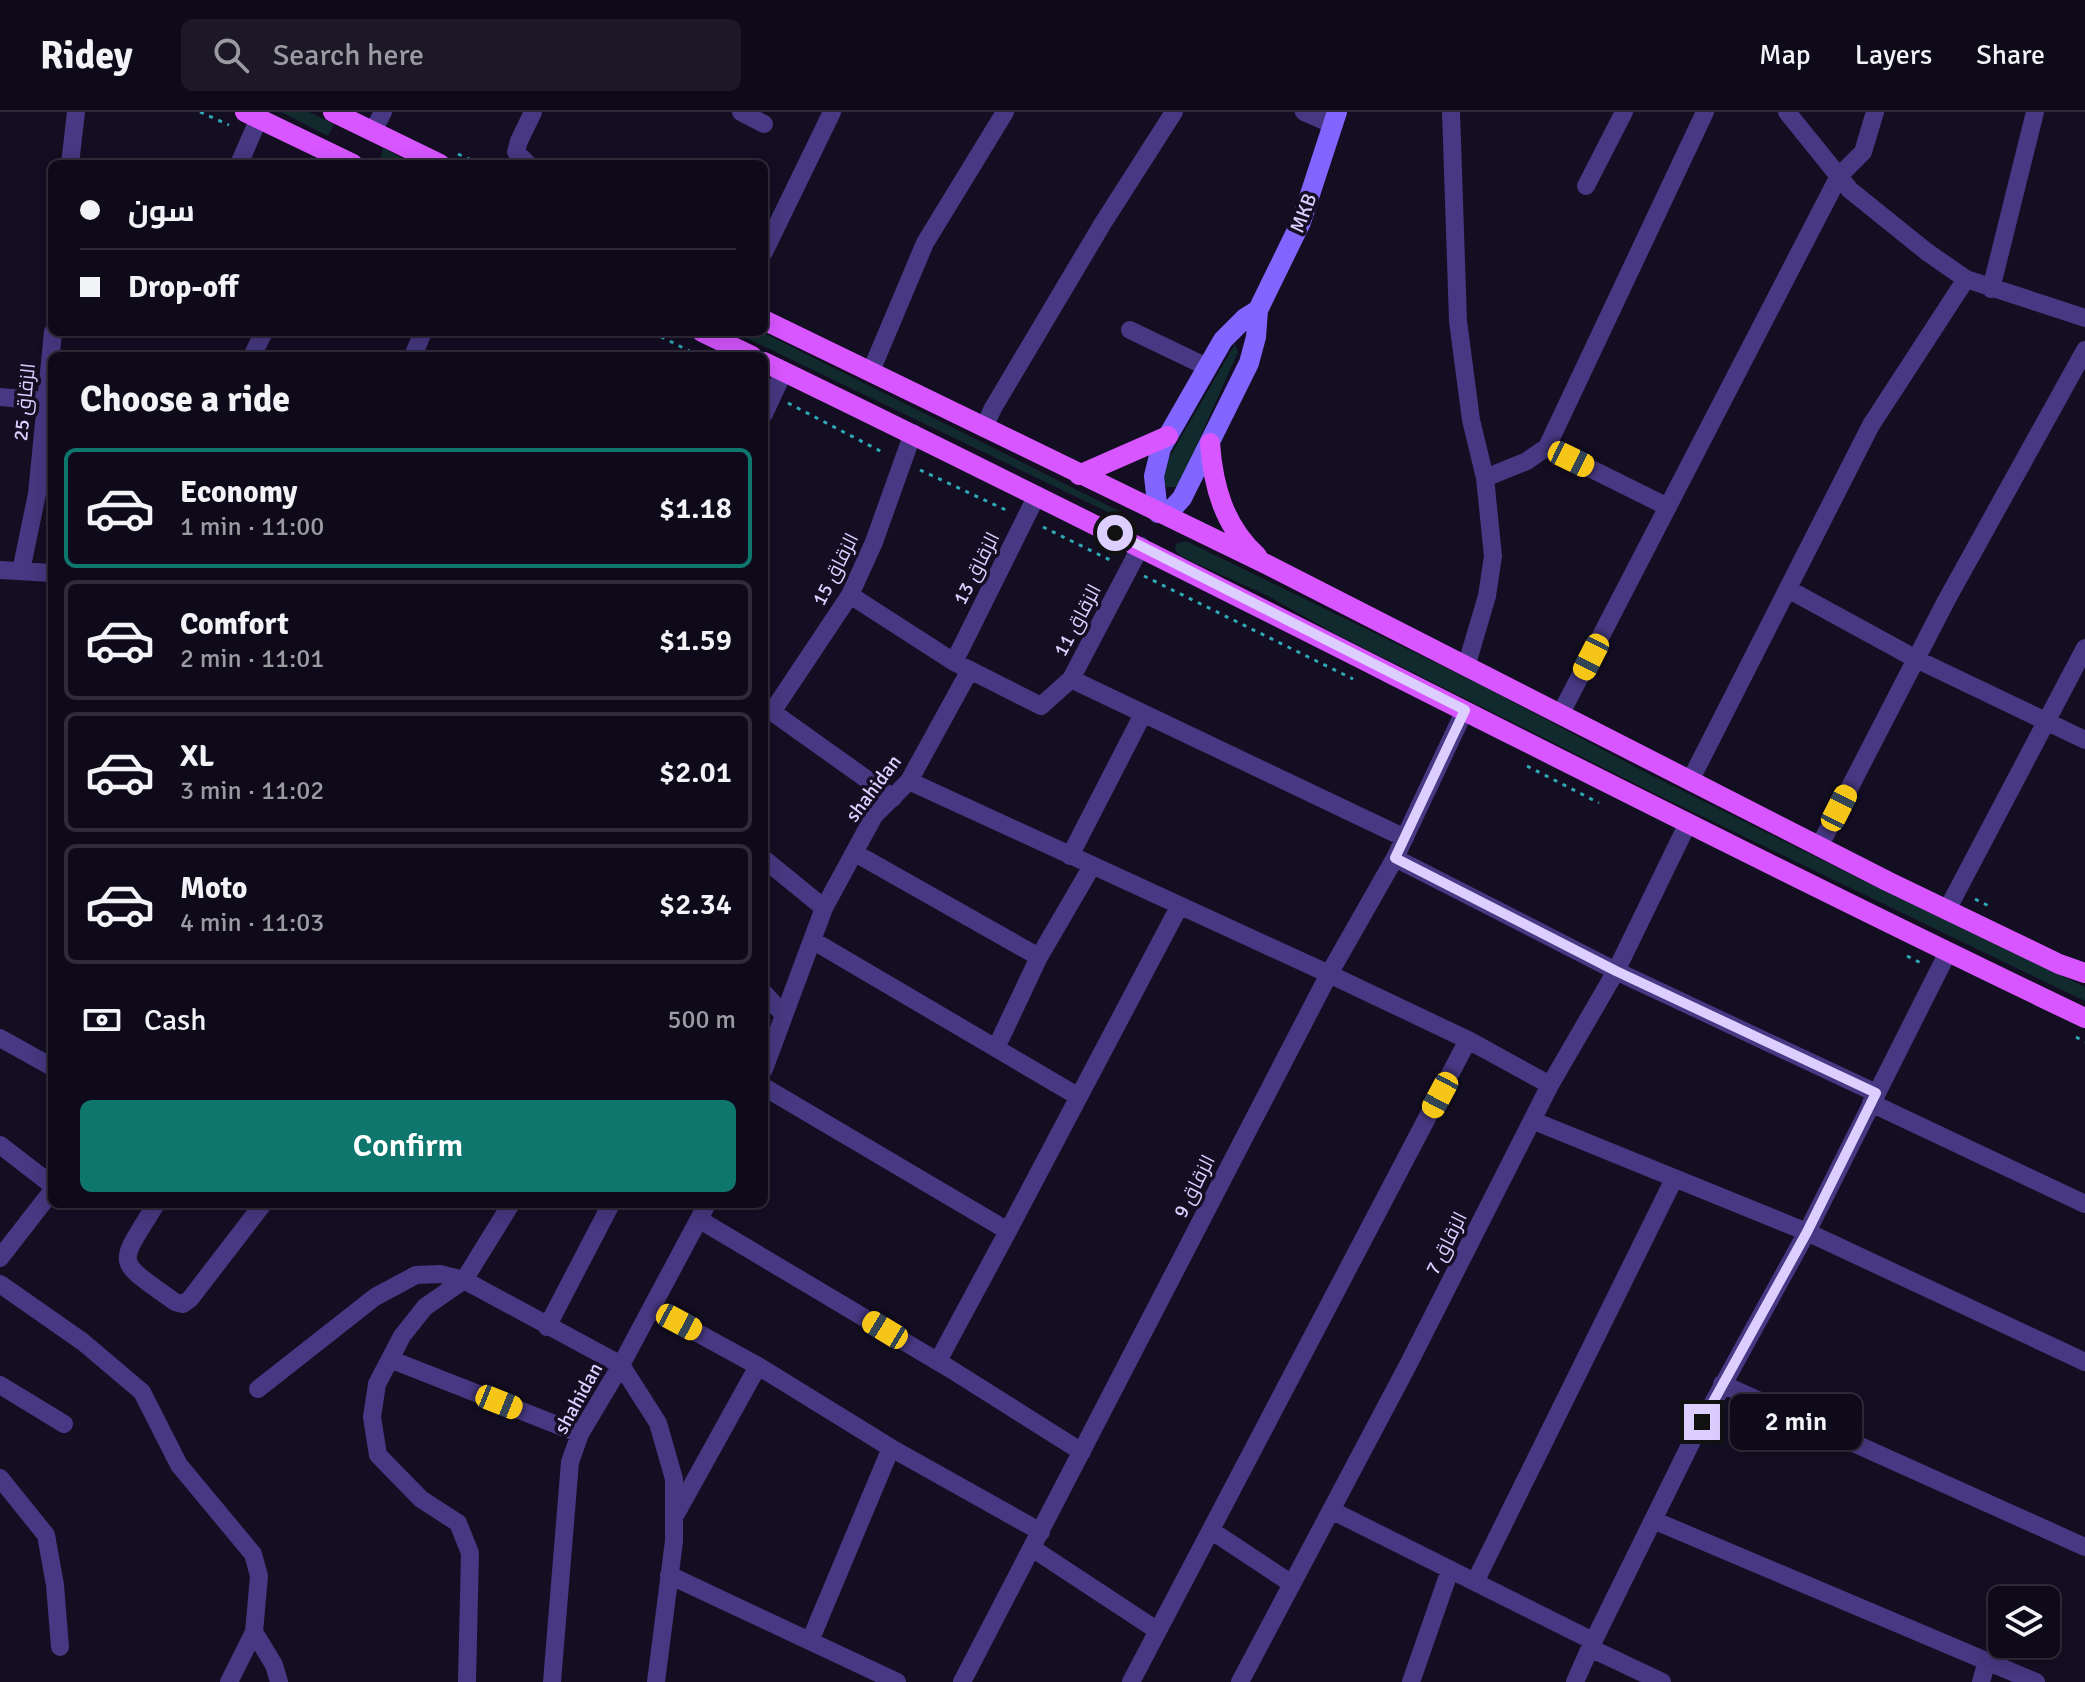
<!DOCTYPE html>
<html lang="en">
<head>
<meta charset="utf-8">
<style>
  body { margin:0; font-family:Signika,Cairo,sans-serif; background:#1d1827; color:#f1f3f6; height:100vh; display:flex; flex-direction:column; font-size:30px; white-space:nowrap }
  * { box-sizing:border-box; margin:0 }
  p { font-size:26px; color:#9b9aa2 }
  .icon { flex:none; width:44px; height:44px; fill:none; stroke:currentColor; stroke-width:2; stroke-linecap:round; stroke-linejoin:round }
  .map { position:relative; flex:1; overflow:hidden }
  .drawer { position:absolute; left:48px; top:240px; width:720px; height:856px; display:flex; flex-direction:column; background:#0f0a1a; border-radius:12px; box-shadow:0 4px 20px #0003,0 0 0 2px #2f2b39 }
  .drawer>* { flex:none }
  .top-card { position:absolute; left:48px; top:48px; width:720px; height:176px; border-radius:12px; box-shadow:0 4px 20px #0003,0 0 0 2px #2f2b39; display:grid; align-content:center; height:176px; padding:0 32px; background:#0f0a1a }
  .buttons { position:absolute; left:1988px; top:1474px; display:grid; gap:16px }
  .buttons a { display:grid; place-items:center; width:72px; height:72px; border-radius:12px; background:#0f0a1a; box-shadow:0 4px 20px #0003,0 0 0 2px #2f2b39; font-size:40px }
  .end { position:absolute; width:36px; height:36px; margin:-18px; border:10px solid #dccfff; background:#111; box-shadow:0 0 0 4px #111 }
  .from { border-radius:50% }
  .bubble { position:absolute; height:56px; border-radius:12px; background:#0f0a1a; box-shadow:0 4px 20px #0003,0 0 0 2px #2f2b39; font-size:26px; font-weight:600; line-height:56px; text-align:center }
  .car { position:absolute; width:24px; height:48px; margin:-24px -12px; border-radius:10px; box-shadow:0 0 6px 2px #0007; background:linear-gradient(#f5c518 24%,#345 0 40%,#f5c518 0 76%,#345 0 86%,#f5c518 0) }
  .top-card b { display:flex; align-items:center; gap:28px; height:76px; font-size:30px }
  .top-card b+b { border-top:2px solid #2f2b39 }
  .top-card i { width:20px; height:20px; background:#f1f3f6 }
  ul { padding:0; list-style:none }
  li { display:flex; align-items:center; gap:24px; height:120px; margin:0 16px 12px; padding:0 16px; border:4px solid #2f2b39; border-radius:12px }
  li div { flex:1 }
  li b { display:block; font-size:30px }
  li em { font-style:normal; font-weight:600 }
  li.active { border-color:#0f766e }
  li>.icon { width:72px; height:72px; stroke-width:1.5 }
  h2 { padding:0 32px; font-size:36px; line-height:96px }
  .pay { display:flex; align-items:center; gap:20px; height:88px; padding:0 32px; font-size:30px }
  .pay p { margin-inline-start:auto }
  .action { display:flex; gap:16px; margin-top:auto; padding:16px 32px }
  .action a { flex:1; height:92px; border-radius:12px; background:#0f766e; color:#fff; font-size:32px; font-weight:600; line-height:92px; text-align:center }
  header { display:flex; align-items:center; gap:48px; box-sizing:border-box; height:112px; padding:0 40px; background:#0f0a1a; border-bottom:2px solid #2f2b39 }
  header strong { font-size:38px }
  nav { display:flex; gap:44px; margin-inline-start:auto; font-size:28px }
  .search { width:560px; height:72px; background:#1d1827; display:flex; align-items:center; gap:20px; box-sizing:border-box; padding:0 28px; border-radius:12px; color:#9b9aa2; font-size:30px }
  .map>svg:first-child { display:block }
</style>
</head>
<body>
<header>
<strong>Ridey</strong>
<div class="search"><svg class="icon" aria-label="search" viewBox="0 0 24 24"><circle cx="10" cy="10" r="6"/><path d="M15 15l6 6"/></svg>Search here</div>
<nav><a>Map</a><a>Layers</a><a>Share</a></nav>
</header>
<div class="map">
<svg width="2085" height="1570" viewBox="0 0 2085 1570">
  <rect width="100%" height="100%" fill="#140e23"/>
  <path fill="#112a2d" d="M 281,0 L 309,0 L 334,12 L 328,24 Z
    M 383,36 L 414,52 L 389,52 L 380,48 Z
    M 734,220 L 762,220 L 1123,401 L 1120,406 Z
    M 1235,232 L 1238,240 L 1178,375 L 1165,375 L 1162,358 Z
    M 1186,429 L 1481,573 L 1643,659 L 1870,772 L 2085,875 L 2085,889 L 1664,686 L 1330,519 L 1266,483 L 1182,445 L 1175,438 L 1176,432 Z"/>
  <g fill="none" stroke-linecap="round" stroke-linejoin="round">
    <path stroke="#2ea9b5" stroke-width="3" stroke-dasharray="4 6" stroke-linecap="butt" d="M 200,0 L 229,13
      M 458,42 L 480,52
      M 652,220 L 699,244
      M 788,291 L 884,341
      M 920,358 L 1008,399
      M 1043,415 L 1112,449
      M 1144,464 L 1353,567
      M 1527,654 L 1599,691
      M 1975,787 L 1989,794
      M 1907,844 L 1921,851
      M 2076,925 L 2085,930"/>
    <path stroke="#463882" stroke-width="18" d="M 741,0 L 764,12
      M 1304,0 L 1334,13
      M 1451,0 L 1458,209 L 1471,308 L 1485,366 L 1493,444 L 1487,484 L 1466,555
      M 1787,0 L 1850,78 L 1927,140 L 1966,167 L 2085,206
      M 373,19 L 383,0
      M 70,52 L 76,0
      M 239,52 L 259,6
      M 528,52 L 516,40 L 519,29 L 533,0
      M 1586,74 L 1624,0
      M 764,140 L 832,0
      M 1991,177 L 2035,0
      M 1130,218 L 1207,255
      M 252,244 L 264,220
      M 413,244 L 423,220
      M 871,259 L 925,131 L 1005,0
      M 0,285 L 46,289
      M 764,302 L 784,259
      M 984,316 L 993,296 L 1103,111 L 1174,0
      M 1547,335 L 1668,395
      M 1485,366 L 1527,349 L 1547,335 L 1705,0
      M 0,458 L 52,461
      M 21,459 L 37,382 L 53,220
      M 1788,477 L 1916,547 L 2085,628
      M 850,483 L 954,550 L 1041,594 L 1071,567 L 1141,434
      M 954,550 L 1037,383
      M 1071,567 L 1405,726
      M 764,594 L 893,686
      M 772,600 L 850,483 L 874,430 L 913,321
      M 1560,603 L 1839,64 L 1863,40 L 1875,0
      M 909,669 L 1329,862 L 1468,928 L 1550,973
      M 1690,669 L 1871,313 L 1966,167
      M 1819,735 L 1946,489 L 2085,238
      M 855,741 L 1039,845
      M 1070,744 L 1143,602
      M 1395,746 L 1616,859 L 1876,981
      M 764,747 L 824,796
      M 1947,798 L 2085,536
      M 812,828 L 1079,985
      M 764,881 L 784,903
      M 0,926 L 52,955
      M 996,936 L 1039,845 L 1092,754
      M 764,957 L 824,796 L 874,704 L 909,669 L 970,558
      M 764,975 L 1008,1119 L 938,1249
      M 1871,991 L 2085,1092
      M 1534,1009 L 1807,1120 L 2085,1250
      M 0,1033 L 52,1073
      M 156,1092 C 117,1156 114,1146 175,1190 L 183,1192 L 190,1187 L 263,1092
      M 700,1108 L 952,1258 L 1082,1340
      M 1008,1119 L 1179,795
      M 0,1146 L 52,1079
      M 0,1172 L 83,1230 L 142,1280 L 179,1353 L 253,1442 L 259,1464 L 254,1520 L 274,1553 L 279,1570
      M 652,1196 L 758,1254
      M 547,1215 L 611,1092
      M 392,1248 L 580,1322
      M 1722,1272 L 2085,1435
      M 0,1273 L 64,1312
      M 258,1277 L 375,1185 L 416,1163 L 440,1162 L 464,1168 L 621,1253 L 658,1311 L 674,1367 L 674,1429 L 656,1570
      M 0,1366 L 46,1423 L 55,1473 L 60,1535
      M 1331,1398 L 1593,1529
      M 676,1402 L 758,1254 L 891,1336
      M 1653,1408 L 2036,1570
      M 1212,1419 L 1292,1472
      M 1032,1436 L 1158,1519
      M 669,1463 L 897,1570
      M 1475,1470 L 1674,1067
      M 810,1529 L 891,1336 L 1041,1420
      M 1590,1536 L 1662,1570
      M 229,1570 L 254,1520
      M 467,1570 L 470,1441 L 458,1411 L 421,1387 L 378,1343 L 372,1305 L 377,1272 L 402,1224 L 425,1195 L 464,1168 L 511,1092
      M 552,1570 L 570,1350 L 580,1322 L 621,1253 L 707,1092
      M 962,1570 L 1329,862 L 1395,746 L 1465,598
      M 1131,1570 L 1468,928
      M 1240,1570 L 1408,1253 L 1550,973 L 1616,859 L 1688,711
      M 1411,1570 L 1450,1458
      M 1575,1570 L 1590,1536 L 1692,1329 L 1807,1120 L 1948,840
      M 1981,1570 L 1987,1549"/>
    <path stroke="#8066ff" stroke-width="20" d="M 1258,198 L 1245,206 L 1223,228 L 1161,336 L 1154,364 L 1158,401 L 1173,396 L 1182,386 L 1249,251 L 1256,225 L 1258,198 L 1301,110 L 1337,0"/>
    <path stroke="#d856ff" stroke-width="20" d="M 245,0 L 353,52
      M 333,0 L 440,52
      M 764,208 L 1266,452 L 1887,769 L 2059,852 L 2085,861
      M 702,220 L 752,244
      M 764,250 C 1207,464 1642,694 2085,906
      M 1210,331 C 1213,374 1224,414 1257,444
      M 1079,363 L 1168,324"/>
  </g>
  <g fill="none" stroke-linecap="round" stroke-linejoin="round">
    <path stroke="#dccfff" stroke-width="10" d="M 1115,421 L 1465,598 L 1395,746 L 1616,859 L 1876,981 L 1807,1120 L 1702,1310"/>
  </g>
  <g text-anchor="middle" stroke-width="7" stroke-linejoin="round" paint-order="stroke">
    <g font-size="20" fill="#dccfff" stroke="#140e23">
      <text transform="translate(1303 101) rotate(-69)" y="7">MKB</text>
      <text transform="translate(24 290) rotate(-84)" y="7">الزقاق 25</text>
      <text transform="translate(976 456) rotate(-63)" y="7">الزقاق 13</text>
      <text transform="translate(835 457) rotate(-63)" y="7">الزقاق 15</text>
      <text transform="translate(1077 508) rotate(-62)" y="7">الزقاق 11</text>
      <text transform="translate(873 676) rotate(-53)" y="7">shahidan</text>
      <text transform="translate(1194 1074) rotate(-63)" y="7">الزقاق 9</text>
      <text transform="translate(1446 1131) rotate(-63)" y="7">الزقاق 7</text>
      <text transform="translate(578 1286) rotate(-61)" y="7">shahidan</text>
    </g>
  </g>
</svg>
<div class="buttons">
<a><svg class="icon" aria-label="layers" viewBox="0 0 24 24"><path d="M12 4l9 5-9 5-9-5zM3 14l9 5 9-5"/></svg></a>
</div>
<i class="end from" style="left:1115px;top:421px"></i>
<i class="end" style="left:1702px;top:1310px"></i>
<div class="bubble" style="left:1730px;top:1282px;width:132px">2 min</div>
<i class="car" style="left:1571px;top:347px;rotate:116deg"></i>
<i class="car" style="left:1591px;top:545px;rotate:207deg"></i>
<i class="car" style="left:1839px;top:696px;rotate:27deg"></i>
<i class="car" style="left:1440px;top:983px;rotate:208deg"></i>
<i class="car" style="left:679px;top:1210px;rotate:118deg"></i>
<i class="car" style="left:885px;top:1218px;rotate:301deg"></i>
<i class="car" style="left:499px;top:1290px;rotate:112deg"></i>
<div class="top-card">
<b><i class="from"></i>سون</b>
<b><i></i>Drop-off</b>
</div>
<section class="drawer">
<h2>Choose a ride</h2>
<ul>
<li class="active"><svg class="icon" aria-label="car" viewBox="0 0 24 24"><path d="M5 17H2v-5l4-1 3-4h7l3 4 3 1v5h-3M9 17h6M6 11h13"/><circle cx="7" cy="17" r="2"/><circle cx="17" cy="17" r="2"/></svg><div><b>Economy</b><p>1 min · 11:00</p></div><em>$1.18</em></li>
<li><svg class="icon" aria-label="car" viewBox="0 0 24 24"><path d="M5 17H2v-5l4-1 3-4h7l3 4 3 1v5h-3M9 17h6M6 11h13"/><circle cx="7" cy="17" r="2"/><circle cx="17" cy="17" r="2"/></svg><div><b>Comfort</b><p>2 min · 11:01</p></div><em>$1.59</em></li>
<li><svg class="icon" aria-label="car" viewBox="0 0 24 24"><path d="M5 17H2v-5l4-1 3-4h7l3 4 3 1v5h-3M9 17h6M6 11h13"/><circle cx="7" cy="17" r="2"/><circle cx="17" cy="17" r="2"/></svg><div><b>XL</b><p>3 min · 11:02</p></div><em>$2.01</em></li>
<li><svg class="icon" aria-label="car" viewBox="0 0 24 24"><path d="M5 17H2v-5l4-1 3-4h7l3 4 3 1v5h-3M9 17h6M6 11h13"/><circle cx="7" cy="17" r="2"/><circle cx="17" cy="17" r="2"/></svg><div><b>Moto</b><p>4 min · 11:03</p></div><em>$2.34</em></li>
</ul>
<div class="pay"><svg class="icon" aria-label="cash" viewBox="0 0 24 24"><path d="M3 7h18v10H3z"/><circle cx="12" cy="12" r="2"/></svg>Cash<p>500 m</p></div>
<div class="action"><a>Confirm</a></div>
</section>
</div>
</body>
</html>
